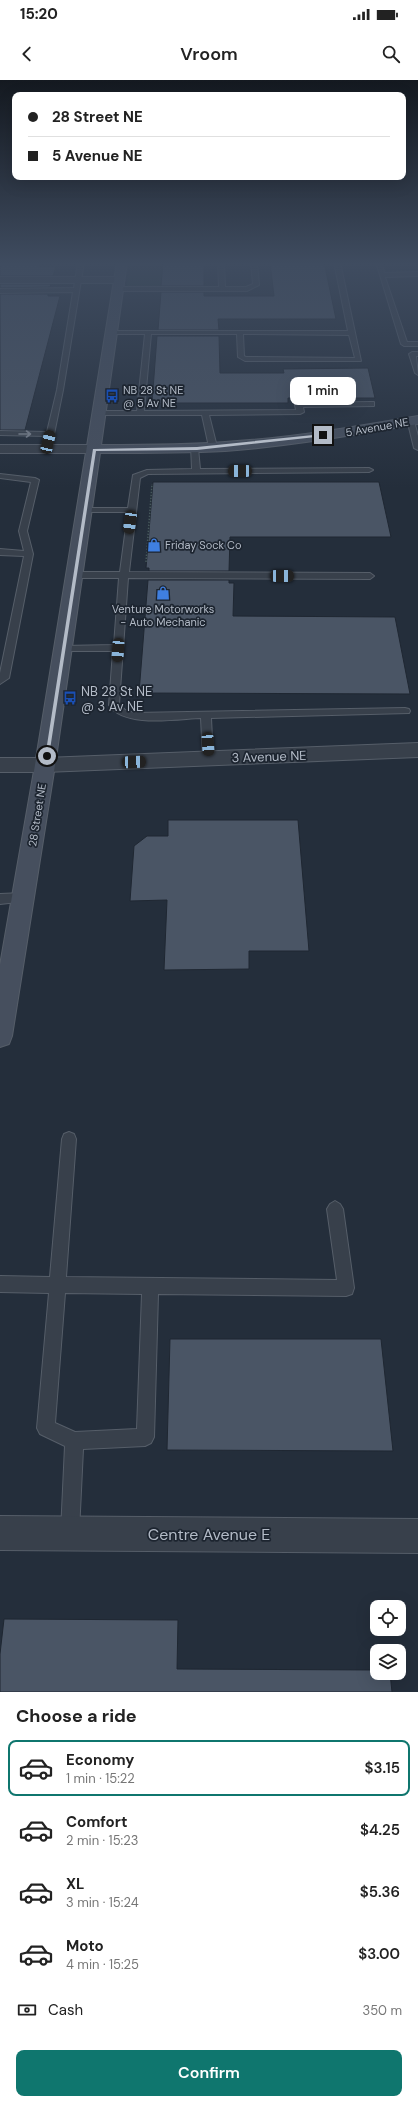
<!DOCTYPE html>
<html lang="en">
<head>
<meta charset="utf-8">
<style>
  body { margin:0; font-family:"DM Sans",sans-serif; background:#f2f2f2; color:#222; height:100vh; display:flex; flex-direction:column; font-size:15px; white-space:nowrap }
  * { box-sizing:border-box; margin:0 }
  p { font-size:13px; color:#767676 }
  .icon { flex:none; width:22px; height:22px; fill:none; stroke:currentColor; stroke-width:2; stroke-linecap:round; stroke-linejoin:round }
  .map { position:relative; height:1612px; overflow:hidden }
  .panel { display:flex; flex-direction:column; background:#fff; flex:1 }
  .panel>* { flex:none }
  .banner { position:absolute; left:12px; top:12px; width:394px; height:88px; border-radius:8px; box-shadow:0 4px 16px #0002; display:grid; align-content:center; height:88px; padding:0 16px; background:#fff }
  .controls { position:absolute; left:370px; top:1520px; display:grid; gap:8px }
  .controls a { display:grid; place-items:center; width:36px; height:36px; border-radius:8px; background:#fff; box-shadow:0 4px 16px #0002; font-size:20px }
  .end { position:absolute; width:18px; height:18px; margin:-9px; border:5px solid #b3bbc7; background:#111; box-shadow:0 0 0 2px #111 }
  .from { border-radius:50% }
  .bubble { position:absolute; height:28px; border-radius:8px; background:#fff; box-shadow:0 4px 16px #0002; font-size:13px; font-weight:600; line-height:28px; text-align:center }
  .car { position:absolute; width:12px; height:24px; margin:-12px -6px; border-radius:5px; box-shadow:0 0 3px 1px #0007; background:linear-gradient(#222 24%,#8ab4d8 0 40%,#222 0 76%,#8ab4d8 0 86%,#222 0) }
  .banner b { display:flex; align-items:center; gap:14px; height:38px; font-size:15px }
  .banner b+b { border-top:1px solid #e0e0e0 }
  .banner i { width:10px; height:10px; background:#222 }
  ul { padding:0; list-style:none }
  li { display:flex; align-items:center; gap:12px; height:56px; margin:0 8px 6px; padding:0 8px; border:2px solid transparent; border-radius:8px }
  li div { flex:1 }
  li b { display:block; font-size:15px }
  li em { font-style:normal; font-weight:600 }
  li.current { border-color:#0f766e }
  li>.icon { width:36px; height:36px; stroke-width:1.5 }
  h2 { padding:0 16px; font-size:18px; line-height:48px }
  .pay { display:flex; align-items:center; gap:10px; height:44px; padding:0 16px; font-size:15px }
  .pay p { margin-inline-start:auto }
  .action { display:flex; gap:8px; margin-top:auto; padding:8px 16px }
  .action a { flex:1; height:46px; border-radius:8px; background:#0f766e; color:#fff; font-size:16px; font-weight:600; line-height:46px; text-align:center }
  .status { display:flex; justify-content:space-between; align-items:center; height:28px; padding:0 20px; background:#fff; direction:ltr }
  .status svg { height:11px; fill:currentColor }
  header { display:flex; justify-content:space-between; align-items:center; height:52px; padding:0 16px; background:#fff; font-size:18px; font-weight:600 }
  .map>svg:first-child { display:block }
</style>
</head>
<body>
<div class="status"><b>15:20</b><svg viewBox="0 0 49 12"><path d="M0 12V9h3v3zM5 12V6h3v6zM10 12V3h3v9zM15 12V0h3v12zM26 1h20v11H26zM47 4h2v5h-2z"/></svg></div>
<header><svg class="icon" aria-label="back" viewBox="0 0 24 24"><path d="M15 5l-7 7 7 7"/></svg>Vroom<svg class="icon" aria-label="search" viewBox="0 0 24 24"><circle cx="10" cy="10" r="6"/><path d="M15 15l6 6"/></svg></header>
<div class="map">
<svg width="418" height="1612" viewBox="0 0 418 1612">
  <rect width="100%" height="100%" fill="#242e3b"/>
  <path fill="#273b3d" d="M 130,182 L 163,182 L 162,196 L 178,196 L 162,202 L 161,206 L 127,206 L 128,195 L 130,195 Z"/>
  <path fill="#4a5565" stroke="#1f2732" d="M 0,182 L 40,182 L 39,186 L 56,186 L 53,196 L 0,196 Z
    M 163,182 L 204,182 L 204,206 L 161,206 Z
    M 270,182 L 324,182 L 336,239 L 218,239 L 219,250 L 158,250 L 161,212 L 204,212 L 204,216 L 274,216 Z
    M 0,204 L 51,204 L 50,207 L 0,208 Z
    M 0,214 L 48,214 L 48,216 L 60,216 L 25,350 L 0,350 Z
    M 157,256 L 219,256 L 220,293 L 284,293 L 283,289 L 368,288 L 375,318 L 288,318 L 288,323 L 152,323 Z
    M 153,402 L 379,402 L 391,457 L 230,457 L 229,491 L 149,491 L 149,488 L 146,488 Z
    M 148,500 L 229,500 L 229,503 L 234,503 L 233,536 L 395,537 L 410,614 L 139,613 Z
    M 168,740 L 298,740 L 309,871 L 249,871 L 249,889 L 164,890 L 167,820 L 130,821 L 134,766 L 147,756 L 168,756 Z
    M 170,1259 L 381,1259 L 393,1371 L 167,1370 Z
    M 4,1539 L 178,1540 L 177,1589 L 377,1590 L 377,1593 L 390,1593 L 392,1612 L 0,1612 L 0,1574 Z"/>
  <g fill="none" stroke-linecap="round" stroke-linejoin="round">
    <g stroke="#565e69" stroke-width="2">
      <path id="lane" d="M 78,182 L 84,182 L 63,310 L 51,369 L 47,371 L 43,369 L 46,356 L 0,355 L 0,351 L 47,352 L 57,310 L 73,212 L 0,213 L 0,209 L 74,208 Z
        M 218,182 L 224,182 L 225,207 L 246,207 L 253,204 L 251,182 L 257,182 L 259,205 L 247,211 L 118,211 L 115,209 L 118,207 L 219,207 Z
        M 334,182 L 340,182 L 361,281 L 245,281 L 238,277 L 237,254 L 151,254 L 144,331 L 296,330 L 295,325 L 299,323 L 371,322 L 374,322 L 374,326 L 303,327 L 304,332 L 300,334 L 209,335 L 217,367 L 213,369 L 209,367 L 202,335 L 99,335 L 95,333 L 99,331 L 137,331 L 145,254 L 112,254 L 109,252 L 110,251 L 348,251 ZM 243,254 L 349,255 L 355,278 L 246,277 L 244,276 Z
        M 376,182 L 382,182 L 384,193 L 418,192 L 418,196 L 385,197 L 407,262 L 418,262 L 418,266 L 404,266 L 401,264 Z
        M 412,272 L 418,272 L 418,276 L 416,276 L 418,295 L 415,293 L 409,274 Z
        M 407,339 L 414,341 L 418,356 L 418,370 L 414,368 Z
        M 191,366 L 198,368 L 200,389 L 369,388 L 373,390 L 369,392 L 148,394 L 140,398 L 129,492 L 370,493 L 374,496 L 370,499 L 128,498 L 119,624 L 125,630 L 134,633 L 405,628 L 409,629 L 410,631 L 409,633 L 211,638 L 213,679 L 208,683 L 203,679 L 201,638 C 176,639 124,648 109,625 L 113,571 L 60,571 L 60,567 L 63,566 L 114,565 L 119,498 L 75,498 L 71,495 L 75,492 L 120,492 L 128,432 L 85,432 L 81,430 L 85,428 L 128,428 L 133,395 L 147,390 L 192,389 Z
        M 0,394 L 35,398 L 39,400 L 27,451 L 33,474 L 9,598 L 0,604 L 0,593 L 24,476 L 0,475 L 0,469 L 24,471 L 19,451 L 31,402 L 0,398 Z
        M 23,813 L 27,815 L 29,818 L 27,821 L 0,824 L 0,814 Z
        M 69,1052 L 74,1054 L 76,1059 L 66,1197 L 337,1200 L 327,1129 L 330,1124 L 335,1121 L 340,1124 L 343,1129 L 354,1208 L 352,1214 L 346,1216 L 158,1214 L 154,1357 L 151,1363 L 145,1366 L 83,1369 L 79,1452 L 77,1459 L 70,1461 L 63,1459 L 61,1452 L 65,1366 L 40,1354 L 37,1348 L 49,1213 L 0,1212 L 0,1196 L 50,1197 L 62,1059 L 64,1054 ZM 65,1213 L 142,1214 L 137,1349 L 75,1352 L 55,1343 Z"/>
    </g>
    <g stroke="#565e69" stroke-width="2">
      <path id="street" d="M 0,197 L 119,197 L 124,200 L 119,203 L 0,203 Z
        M 0,365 L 94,365 L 101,369 L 94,373 L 0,373 Z
        M 418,663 L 418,677 L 45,692 L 0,692 L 0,678 L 45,678 Z
        M 0,1436 L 418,1439 L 418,1473 L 0,1470 Z"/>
    </g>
    <g stroke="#565e69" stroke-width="2">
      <path id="secondary" d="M 117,182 L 127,182 L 101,365 C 142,365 184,365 225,362 C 290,358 354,347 418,336 L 418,344 C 354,355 290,366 225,371 C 183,373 141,373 100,373 L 55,685 L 12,956 L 9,964 L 0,967 L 0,885 L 35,685 Z"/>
    </g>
    <path stroke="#46585b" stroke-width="1.5" stroke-dasharray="1.5 1.5" stroke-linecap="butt" d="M 146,482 L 152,404"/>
    <use href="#lane" fill="#38404b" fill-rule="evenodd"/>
    <use href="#street" fill="#38404b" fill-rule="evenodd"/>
    <use href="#secondary" fill="#464f5e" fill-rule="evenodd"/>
  </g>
  <defs><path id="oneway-shaft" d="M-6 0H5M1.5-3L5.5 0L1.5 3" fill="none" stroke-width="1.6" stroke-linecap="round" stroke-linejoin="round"/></defs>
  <use stroke="#7c848f" href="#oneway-shaft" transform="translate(25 354)"/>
  <linearGradient id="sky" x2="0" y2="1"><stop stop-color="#141920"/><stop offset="0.45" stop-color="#3f4c60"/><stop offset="1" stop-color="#3f4c60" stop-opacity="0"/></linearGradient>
  <rect width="418" height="408" fill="url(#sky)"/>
  <path fill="#b3bbc7" d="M 323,354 L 325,356 L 197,370 L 96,371 L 49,676 L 45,678 L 93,369 L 197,367 Z"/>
  <defs>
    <g id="bus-bare" transform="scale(1.08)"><path d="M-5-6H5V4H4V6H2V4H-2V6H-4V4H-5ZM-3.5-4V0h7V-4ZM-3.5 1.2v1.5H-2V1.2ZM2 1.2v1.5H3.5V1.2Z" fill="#1a4fb4" stroke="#1d2530" stroke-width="2.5" paint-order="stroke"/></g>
    <g id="shop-bare" transform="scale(1.08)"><path d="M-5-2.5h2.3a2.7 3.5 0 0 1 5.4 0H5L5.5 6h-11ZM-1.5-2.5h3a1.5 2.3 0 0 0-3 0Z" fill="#3f7fe0" stroke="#1d2530" stroke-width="2.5" paint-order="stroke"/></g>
  </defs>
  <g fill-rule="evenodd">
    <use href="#bus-bare" x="112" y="316"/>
    <use href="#shop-bare" x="154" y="465"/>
    <use href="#shop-bare" x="163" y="513"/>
    <use href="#bus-bare" x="70" y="618"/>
  </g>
  <g text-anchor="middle" stroke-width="3.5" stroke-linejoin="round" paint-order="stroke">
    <g font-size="11" fill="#b3bbc7" stroke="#1d2530" text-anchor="start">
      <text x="123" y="314">NB 28 St NE<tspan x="123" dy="13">@ 5 Av NE</tspan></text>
      <text x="165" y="469">Friday Sock Co</text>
      <text x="163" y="533" text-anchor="middle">Venture Motorworks<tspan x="163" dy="13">- Auto Mechanic</tspan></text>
    </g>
    <g font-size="11" fill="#b3bbc7" stroke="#1d2530">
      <text transform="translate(377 347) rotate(-10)" y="4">5 Avenue NE</text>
      <text transform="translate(37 735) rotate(-81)" y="4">28 Street NE</text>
    </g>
    <g font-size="13" fill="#b3bbc7" stroke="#1d2530" text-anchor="start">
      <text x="81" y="616">NB 28 St NE<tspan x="81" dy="15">@ 3 Av NE</tspan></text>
    </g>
    <g font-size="13" fill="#b3bbc7" stroke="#1d2530">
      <text transform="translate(269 676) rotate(-2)" y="5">3 Avenue NE</text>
    </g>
    <g font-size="16" fill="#b3bbc7" stroke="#1d2530">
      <text x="209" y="1460">Centre Avenue E</text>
    </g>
  </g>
</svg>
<div class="controls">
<a><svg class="icon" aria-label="locate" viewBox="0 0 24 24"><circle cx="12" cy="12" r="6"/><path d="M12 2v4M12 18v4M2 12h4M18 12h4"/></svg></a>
<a><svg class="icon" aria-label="layers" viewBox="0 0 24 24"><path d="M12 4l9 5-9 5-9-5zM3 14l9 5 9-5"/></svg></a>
</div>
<i class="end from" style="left:47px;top:676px"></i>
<i class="end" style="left:323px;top:355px"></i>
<div class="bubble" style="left:290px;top:297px;width:66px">1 min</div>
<i class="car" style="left:48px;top:362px;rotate:13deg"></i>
<i class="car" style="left:240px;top:391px;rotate:270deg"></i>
<i class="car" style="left:130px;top:442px;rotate:188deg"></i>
<i class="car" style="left:282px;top:496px;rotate:90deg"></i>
<i class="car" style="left:118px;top:570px;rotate:184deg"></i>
<i class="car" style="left:208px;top:664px;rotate:176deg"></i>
<i class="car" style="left:134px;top:682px;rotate:88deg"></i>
<div class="banner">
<b><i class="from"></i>28 Street NE</b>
<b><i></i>5 Avenue NE</b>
</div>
</div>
<section class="panel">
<h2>Choose a ride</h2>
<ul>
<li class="current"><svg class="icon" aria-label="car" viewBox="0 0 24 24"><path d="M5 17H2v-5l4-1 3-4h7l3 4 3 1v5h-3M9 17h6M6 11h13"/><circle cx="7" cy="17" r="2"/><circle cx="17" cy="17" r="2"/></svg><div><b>Economy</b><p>1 min · 15:22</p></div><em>$3.15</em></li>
<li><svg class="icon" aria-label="car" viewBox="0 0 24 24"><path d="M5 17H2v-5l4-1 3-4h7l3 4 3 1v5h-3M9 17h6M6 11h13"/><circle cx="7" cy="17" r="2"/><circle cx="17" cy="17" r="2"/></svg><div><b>Comfort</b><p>2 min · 15:23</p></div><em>$4.25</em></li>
<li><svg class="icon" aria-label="car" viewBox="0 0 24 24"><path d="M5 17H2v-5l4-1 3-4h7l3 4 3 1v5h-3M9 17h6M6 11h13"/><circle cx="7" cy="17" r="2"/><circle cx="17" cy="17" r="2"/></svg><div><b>XL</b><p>3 min · 15:24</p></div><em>$5.36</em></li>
<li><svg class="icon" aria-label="car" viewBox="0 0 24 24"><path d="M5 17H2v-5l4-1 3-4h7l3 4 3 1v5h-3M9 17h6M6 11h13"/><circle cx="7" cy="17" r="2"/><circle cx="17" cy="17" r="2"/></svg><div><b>Moto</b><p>4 min · 15:25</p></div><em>$3.00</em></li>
</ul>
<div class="pay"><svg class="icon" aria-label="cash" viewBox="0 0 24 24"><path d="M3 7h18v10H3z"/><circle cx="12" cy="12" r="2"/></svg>Cash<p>350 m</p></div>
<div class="action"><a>Confirm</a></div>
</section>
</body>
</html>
